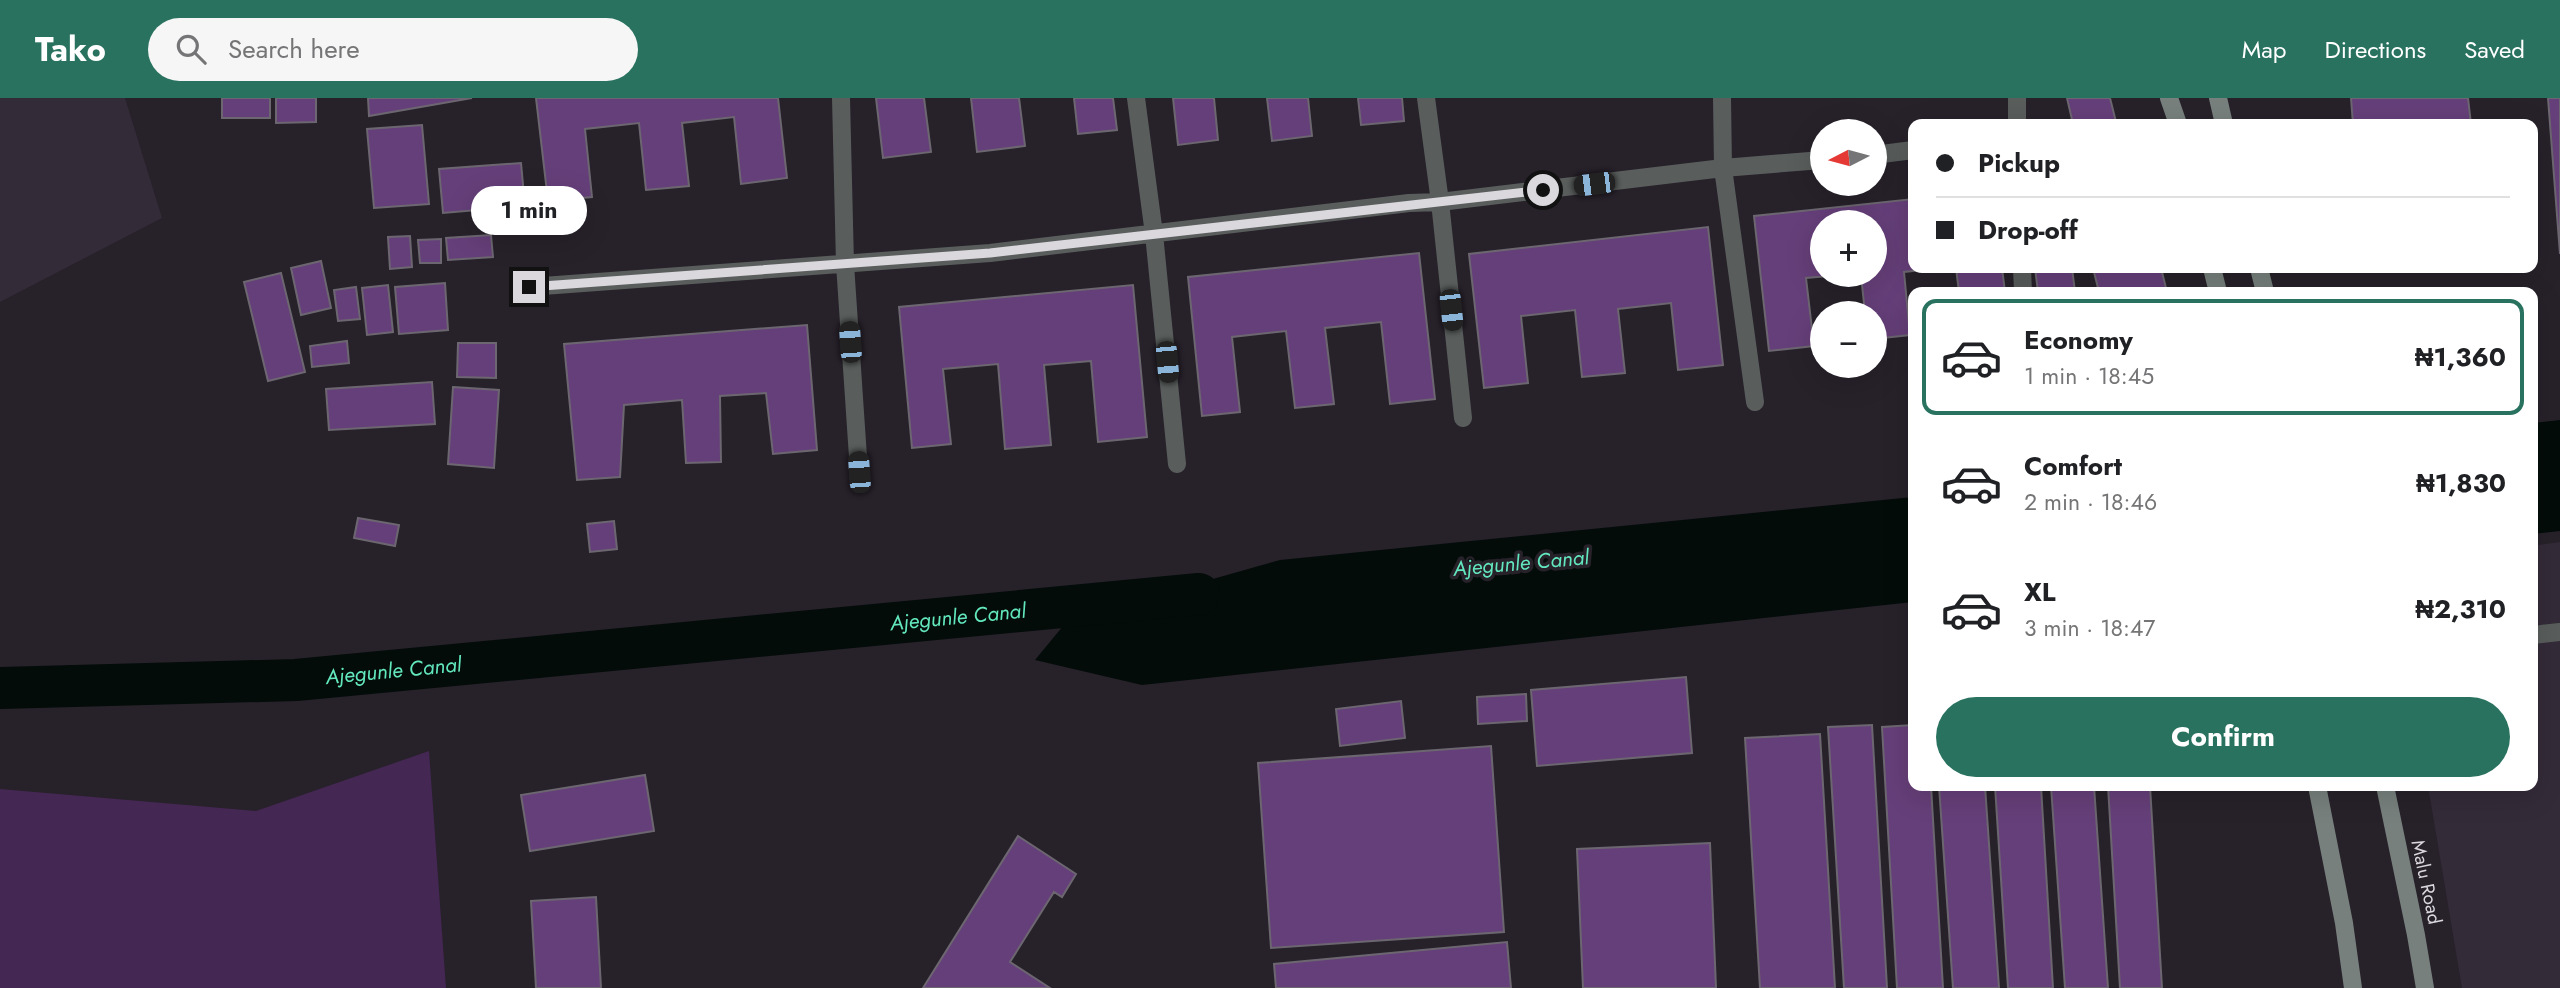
<!DOCTYPE html>
<html lang="en">
<head>
<meta charset="utf-8">
<style>
  body { margin:0; font-family:Jost,sans-serif; background:#f6f6f6; color:#202124; height:100vh; display:flex; flex-direction:column; font-size:26px; white-space:nowrap }
  * { box-sizing:border-box; margin:0 }
  p { font-size:23px; color:#757577 }
  .icon { flex:none; width:38px; height:38px; fill:none; stroke:currentColor; stroke-width:2; stroke-linecap:round; stroke-linejoin:round }
  .map { position:relative; flex:1; overflow:hidden }
  .sheet { position:absolute; left:1908px; top:189px; width:630px; height:504px; display:flex; flex-direction:column; background:#fff; border-radius:14px; box-shadow:0 7px 28px #0002 }
  .sheet>* { flex:none }
  .hud { position:absolute; left:1908px; top:21px; width:630px; height:154px; border-radius:14px; box-shadow:0 7px 28px #0002; display:grid; align-content:center; height:154px; padding:0 28px; background:#fff }
  .needle { width:46px; rotate:264deg }
  .controls { position:absolute; left:1810px; top:21px; display:grid; gap:14px }
  .controls a { display:grid; place-items:center; width:77px; height:77px; border-radius:50%; background:#fff; box-shadow:0 7px 28px #0002; font-size:35px }
  .end { position:absolute; width:32px; height:32px; margin:-16px; border:9px solid #dad7dd; background:#111; box-shadow:0 0 0 4px #111 }
  .from { border-radius:50% }
  .bubble { position:absolute; height:49px; border-radius:24px; background:#fff; box-shadow:0 7px 28px #0002; font-size:23px; font-weight:700; line-height:49px; text-align:center }
  .car { position:absolute; width:21px; height:42px; margin:-21px -10px; border-radius:9px; box-shadow:0 0 5px 2px #0007; background:linear-gradient(#222 24%,#8ab4d8 0 40%,#222 0 76%,#8ab4d8 0 86%,#222 0) }
  .hud b { display:flex; align-items:center; gap:24px; height:66px; font-size:26px }
  .hud b+b { border-top:2px solid #e0e0e0 }
  .hud i { width:18px; height:18px; background:#202124 }
  ul { padding:12px 0 0; list-style:none }
  li { display:flex; align-items:center; gap:21px; height:116px; margin:0 14px 10px; padding:0 14px; border:4px solid transparent; border-radius:14px }
  li div { flex:1 }
  li b { display:block; font-size:26px }
  li em { font-style:normal; font-weight:700 }
  li.current { border-color:#29725f }
  li>.icon { width:63px; height:63px; stroke-width:1.5 }
  .action { display:flex; gap:14px; margin-top:auto; padding:14px 28px }
  .action a { flex:1; height:80px; border-radius:42px; background:#29725f; color:#fff; font-size:28px; font-weight:700; line-height:80px; text-align:center }
  header { display:flex; align-items:center; gap:42px; box-sizing:border-box; height:98px; padding:0 35px; background:#29725f; color:#fff }
  header strong { font-size:33px }
  nav { display:flex; gap:38px; margin-inline-start:auto; font-size:24px }
  .search { width:490px; height:63px; background:#f6f6f6; display:flex; align-items:center; gap:18px; box-sizing:border-box; padding:0 24px; border-radius:38px; color:#757577; font-size:26px }
  .map>svg:first-child { display:block }
</style>
</head>
<body>
<header>
<strong>Tako</strong>
<div class="search"><svg class="icon" aria-label="search" viewBox="0 0 24 24"><circle cx="10" cy="10" r="6"/><path d="M15 15l6 6"/></svg>Search here</div>
<nav><a>Map</a><a>Directions</a><a>Saved</a></nav>
</header>
<div class="map">
<svg width="2560" height="890" viewBox="0 0 2560 890">
  <rect width="100%" height="100%" fill="#27212a"/>
  <path fill="#332b38" d="M 0,0 L 125,0 L 162,120 L 0,204 Z
    M 2560,444 L 2560,890 L 2462,890 L 2428,688 L 2532,688 L 2532,448 Z"/>
  <path fill="#442753" d="M 429,653 L 446,890 L 0,890 L 0,691 L 256,713 Z"/>
  <path fill="#030c08" d="M 2560,322 L 2560,433 L 2532,436 L 2532,325 Z
    M 1913,399 L 1913,504 L 1142,587 L 1035,562 L 1068,522 L 1280,462 Z"/>
  <g fill="none" stroke-linecap="round" stroke-linejoin="round">
    <path stroke="#030c08" stroke-width="42" id="s1" d="M 0,590 L 296,582 L 1199,496"/>
  </g>
  <path fill="#653f79" stroke="#6c6670" stroke-width="2" d="M 222,0 L 270,0 L 270,20 L 222,20 Z
    M 276,0 L 316,0 L 316,24 L 276,25 Z
    M 368,0 L 472,0 L 369,18 Z
    M 536,0 L 778,0 L 787,80 L 741,86 L 734,19 L 682,25 L 689,88 L 646,92 L 639,25 L 585,31 L 592,99 L 548,103 Z
    M 876,0 L 924,0 L 931,54 L 883,60 Z
    M 971,0 L 1019,0 L 1025,48 L 977,54 Z
    M 1074,0 L 1113,0 L 1117,32 L 1078,36 Z
    M 1173,0 L 1214,0 L 1218,42 L 1178,47 Z
    M 1267,0 L 1308,0 L 1312,38 L 1272,43 Z
    M 1358,0 L 1402,0 L 1404,23 L 1361,27 Z
    M 2067,0 L 2110,0 L 2116,24 L 2073,26 Z
    M 2351,0 L 2468,0 L 2471,26 L 2353,26 Z
    M 2548,0 L 2560,0 L 2560,156 Z
    M 422,27 L 429,106 L 374,110 L 367,31 Z
    M 521,65 L 525,108 L 443,115 L 439,71 Z
    M 1913,101 L 1913,170 L 1940,170 L 1904,174 L 1910,237 L 1874,241 L 1874,215 L 1865,215 L 1861,177 L 1874,177 L 1874,124 L 1822,124 L 1822,177 L 1840,177 L 1806,180 L 1814,248 L 1769,253 L 1754,118 Z
    M 1708,129 L 1723,267 L 1678,272 L 1671,205 L 1618,211 L 1625,275 L 1582,279 L 1575,212 L 1521,218 L 1528,285 L 1484,290 L 1469,156 Z
    M 491,137 L 493,159 L 448,162 L 446,140 Z
    M 410,138 L 412,169 L 390,171 L 388,139 Z
    M 441,141 L 441,165 L 420,165 L 418,142 Z
    M 1419,155 L 1435,301 L 1390,306 L 1381,224 L 1325,230 L 1334,306 L 1295,310 L 1286,233 L 1232,239 L 1240,314 L 1202,318 L 1188,179 Z
    M 321,163 L 331,210 L 301,217 L 291,170 Z
    M 1956,170 L 2002,170 L 2005,194 L 1959,194 Z
    M 2035,170 L 2072,170 L 2075,194 L 2038,194 Z
    M 2093,170 L 2161,170 L 2167,194 L 2099,194 Z
    M 281,175 L 305,274 L 268,283 L 244,184 Z
    M 445,185 L 448,232 L 399,236 L 395,189 Z
    M 388,187 L 393,234 L 367,237 L 362,190 Z
    M 1133,187 L 1147,339 L 1098,344 L 1091,263 L 1044,267 L 1051,347 L 1005,351 L 998,266 L 943,271 L 951,346 L 912,350 L 899,209 Z
    M 356,189 L 360,221 L 338,223 L 334,192 Z
    M 807,227 L 817,352 L 773,356 L 766,295 L 720,298 L 721,364 L 686,365 L 682,302 L 624,307 L 620,379 L 577,382 L 564,246 Z
    M 347,243 L 349,265 L 312,269 L 310,248 Z
    M 458,245 L 496,245 L 496,280 L 457,279 Z
    M 432,284 L 435,326 L 329,332 L 326,291 Z
    M 453,289 L 499,292 L 494,370 L 448,366 Z
    M 358,420 L 399,427 L 395,448 L 354,440 Z
    M 614,423 L 617,451 L 590,454 L 587,426 Z
    M 1686,579 L 1692,655 L 1537,668 L 1531,592 Z
    M 1526,596 L 1527,623 L 1478,626 L 1477,599 Z
    M 1401,603 L 1405,640 L 1340,648 L 1336,611 Z
    M 1872,627 L 1887,890 L 1844,890 L 1828,629 Z
    M 1913,627 L 1913,688 L 1931,688 L 1943,890 L 1897,890 L 1882,629 Z
    M 1820,636 L 1835,890 L 1760,890 L 1745,640 Z
    M 1491,648 L 1504,834 L 1271,850 L 1258,665 Z
    M 645,677 L 654,733 L 530,753 L 521,697 Z
    M 1939,688 L 1985,688 L 1999,890 L 1953,890 Z
    M 1995,688 L 2041,688 L 2053,890 L 2008,890 Z
    M 2051,688 L 2094,688 L 2108,890 L 2065,890 Z
    M 2108,688 L 2150,688 L 2162,890 L 2120,890 Z
    M 1018,738 L 1076,776 L 1062,799 L 1054,794 L 1010,864 L 1050,890 L 923,890 Z
    M 1710,745 L 1716,890 L 1583,890 L 1577,751 Z
    M 596,799 L 601,890 L 536,890 L 531,803 Z
    M 1507,844 L 1511,890 L 1276,890 L 1274,866 Z"/>
  <g fill="none" stroke-linecap="round" stroke-linejoin="round">
    <path stroke="#595e5c" stroke-width="18" d="M 841,0 L 845,166 L 859,374
      M 1136,0 L 1154,136 L 1177,366
      M 1426,0 L 1440,104 L 1463,320
      M 1722,0 L 1723,70 L 1755,304
      M 2017,0 L 2017,26
      M 1874,57 L 1913,52
      M 2022,170 L 2023,194
      M 529,189 L 990,155 L 1409,105 L 1440,104 L 1723,70 L 1822,62
      M 2532,537 L 2560,534"/>
    <path stroke="#77807c" stroke-width="18" d="M 2169,0 L 2178,26
      M 2218,0 L 2224,26
      M 2212,170 L 2218,194
      M 2259,170 L 2265,194
      M 2317,688 L 2344,825 L 2353,890
      M 2385,688 L 2416,837 L 2425,890"/>
  </g>
  <g fill="none" stroke-linecap="round" stroke-linejoin="round">
    <path stroke="#dad7dd" stroke-width="9" d="M 529,189 L 990,155 L 1543,92"/>
  </g>
  <g text-anchor="middle" stroke-width="7" stroke-linejoin="round" paint-order="stroke">
    <g font-size="19" fill="#dad7dd" stroke="#27212a">
      <text transform="translate(2427 784) rotate(78)" y="7">Malu Road</text>
    </g>
    <g font-size="21" font-style="italic" fill="#63e8be" stroke="#27212a">
      <text transform="translate(1521 465) rotate(-5)" y="7">Ajegunle Canal</text>
      <text dy="7" stroke="none"><textPath href="#s1" startOffset="961">Ajegunle Canal</textPath></text>
      <text dy="7" stroke="none"><textPath href="#s1" startOffset="394">Ajegunle Canal</textPath></text>
    </g>
  </g>
</svg>
<div class="controls">
<a><svg class="needle" viewBox="-14 -14 28 28"><path d="M0-13l5 13h-10z" fill="#e53935"/><path d="M0 13l5-13h-10z" fill="#757577"/></svg></a>
<a>+</a>
<a>−</a>
</div>
<i class="end from" style="left:1543px;top:92px"></i>
<i class="end" style="left:529px;top:189px"></i>
<div class="bubble" style="left:471px;top:88px;width:116px">1 min</div>
<i class="car" style="left:1594px;top:86px;rotate:263deg"></i>
<i class="car" style="left:1451px;top:212px;rotate:174deg"></i>
<i class="car" style="left:850px;top:244px;rotate:356deg"></i>
<i class="car" style="left:1167px;top:264px;rotate:175deg"></i>
<i class="car" style="left:859px;top:374px;rotate:356deg"></i>
<div class="hud">
<b><i class="from"></i>Pickup</b>
<b><i></i>Drop-off</b>
</div>
<section class="sheet">
<ul>
<li class="current"><svg class="icon" aria-label="car" viewBox="0 0 24 24"><path d="M5 17H2v-5l4-1 3-4h7l3 4 3 1v5h-3M9 17h6M6 11h13"/><circle cx="7" cy="17" r="2"/><circle cx="17" cy="17" r="2"/></svg><div><b>Economy</b><p>1 min · 18:45</p></div><em>₦1,360</em></li>
<li><svg class="icon" aria-label="car" viewBox="0 0 24 24"><path d="M5 17H2v-5l4-1 3-4h7l3 4 3 1v5h-3M9 17h6M6 11h13"/><circle cx="7" cy="17" r="2"/><circle cx="17" cy="17" r="2"/></svg><div><b>Comfort</b><p>2 min · 18:46</p></div><em>₦1,830</em></li>
<li><svg class="icon" aria-label="car" viewBox="0 0 24 24"><path d="M5 17H2v-5l4-1 3-4h7l3 4 3 1v5h-3M9 17h6M6 11h13"/><circle cx="7" cy="17" r="2"/><circle cx="17" cy="17" r="2"/></svg><div><b>XL</b><p>3 min · 18:47</p></div><em>₦2,310</em></li>
</ul>
<div class="action"><a>Confirm</a></div>
</section>
</div>
</body>
</html>
